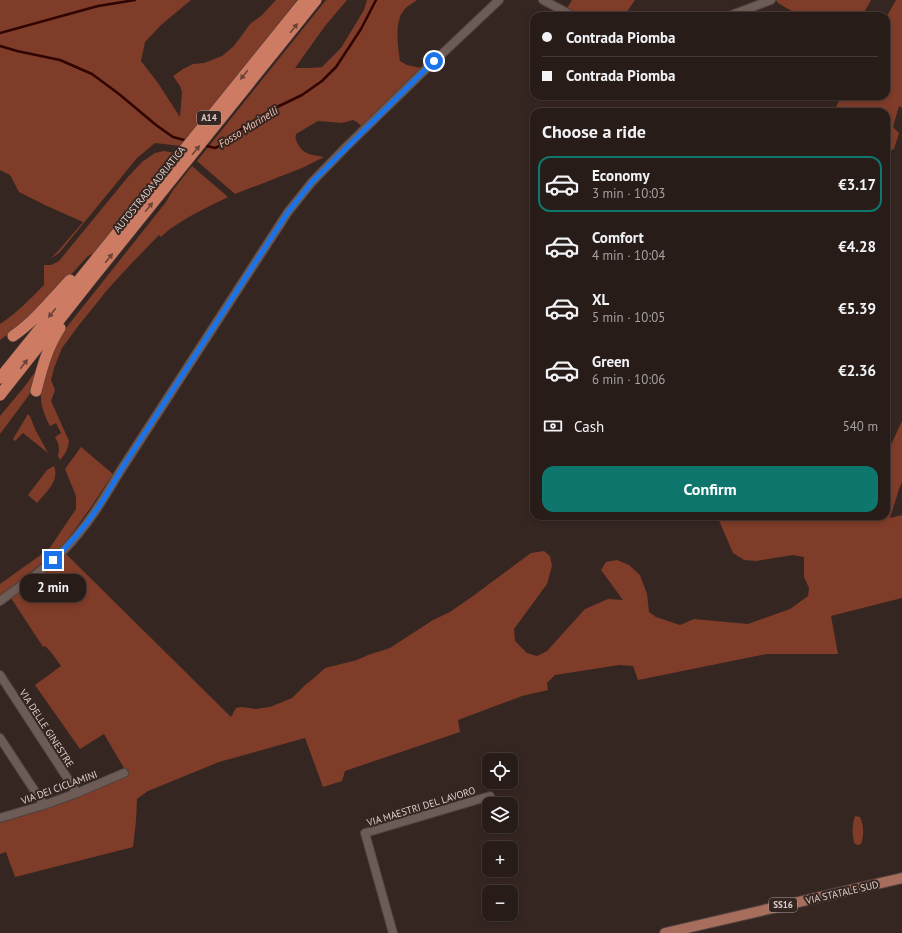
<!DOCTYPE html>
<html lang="en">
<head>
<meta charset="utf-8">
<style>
  body { margin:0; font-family:"PT Sans",sans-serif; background:#302522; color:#f1f3f6; height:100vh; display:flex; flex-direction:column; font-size:15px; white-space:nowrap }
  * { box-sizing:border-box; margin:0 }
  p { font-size:13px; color:#a5a1a2 }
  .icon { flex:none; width:22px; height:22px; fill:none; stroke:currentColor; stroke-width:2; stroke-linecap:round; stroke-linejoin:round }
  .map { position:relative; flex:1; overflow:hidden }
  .panel { position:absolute; left:530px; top:108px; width:360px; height:412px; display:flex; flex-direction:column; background:#281c19; border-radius:12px; box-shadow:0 2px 6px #0003,0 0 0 1px #443a38 }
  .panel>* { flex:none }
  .top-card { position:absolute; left:530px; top:12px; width:360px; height:88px; border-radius:12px; box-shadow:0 2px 6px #0003,0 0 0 1px #443a38; display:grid; align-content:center; height:88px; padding:0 12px; background:#281c19 }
  .fabs { position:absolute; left:482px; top:753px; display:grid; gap:8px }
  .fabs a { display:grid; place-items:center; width:36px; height:36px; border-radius:8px; background:#281c19; box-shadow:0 2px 6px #0003,0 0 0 1px #443a38; font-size:20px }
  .end { position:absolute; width:18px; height:18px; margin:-9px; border:5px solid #1a73e8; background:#fff; box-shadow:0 0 0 2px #fff }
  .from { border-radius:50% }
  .bubble { position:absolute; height:28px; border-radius:12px; background:#281c19; box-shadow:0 2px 6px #0003,0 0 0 1px #443a38; font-size:13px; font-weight:600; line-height:28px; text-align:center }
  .top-card b { display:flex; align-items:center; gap:14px; height:38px; font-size:15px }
  .top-card b+b { border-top:1px solid #443a38 }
  .top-card i { width:10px; height:10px; background:#f1f3f6 }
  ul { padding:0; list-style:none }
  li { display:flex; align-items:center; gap:12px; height:56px; margin:0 8px 6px; padding:0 4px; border:2px solid transparent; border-radius:12px }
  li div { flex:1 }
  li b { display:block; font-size:15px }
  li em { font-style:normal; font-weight:600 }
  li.current { border-color:#0f766e }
  li>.icon { width:36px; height:36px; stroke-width:1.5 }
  h2 { padding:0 12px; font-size:18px; line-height:48px }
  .pay { display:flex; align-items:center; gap:10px; height:44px; padding:0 12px; font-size:15px }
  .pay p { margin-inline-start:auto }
  .action { display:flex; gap:8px; margin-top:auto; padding:8px 12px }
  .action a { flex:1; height:46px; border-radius:12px; background:#0f766e; color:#fff; font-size:16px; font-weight:600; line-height:46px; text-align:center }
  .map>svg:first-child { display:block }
</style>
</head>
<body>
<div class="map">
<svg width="902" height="933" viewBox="0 0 902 933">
  <rect width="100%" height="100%" fill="#362621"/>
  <path fill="#7e3c29" d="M 0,0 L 191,0 L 161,25 L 145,42 L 141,61 L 158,83 L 180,117 L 182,92 L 180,86 L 173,76 L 183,69 L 193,64 L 204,63 L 222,56 L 234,46 L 250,24 L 262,15 L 276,0 L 297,0 L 218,101 L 181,146 L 155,143 L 137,158 L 64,247 L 59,253 L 50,259 L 59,250 L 83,222 L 47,206 L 19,192 L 10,175 L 0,170 Z
    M 326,0 L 347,0 L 325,26 L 295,68 L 310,68 L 322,67 L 341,48 L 364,10 L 367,0 L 417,0 C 413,3 407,6 404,10 C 394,22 398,47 400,61 L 407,65 L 421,68 L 362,127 L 357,122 L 353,120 L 342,123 L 318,121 L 296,134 C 295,139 296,140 298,144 C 303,155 314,155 324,157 L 302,168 L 235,194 L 197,161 Z
    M 572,0 L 635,0 L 624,16 L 581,16 L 567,8 Z
    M 776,0 L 871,0 L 862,16 L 800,16 L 778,3 Z
    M 896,0 L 902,0 L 902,108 L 899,106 L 893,127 L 899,133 L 894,149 L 886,153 L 886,112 L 833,112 L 842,96 L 886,96 L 886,18 Z
    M 164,151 L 175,153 L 98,251 L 88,256 L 45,303 L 10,333 L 0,340 L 0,324 C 17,313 30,299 44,285 L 44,265 L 51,265 L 59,261 L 127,178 L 142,162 L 155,153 Z
    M 192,166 L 228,197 C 208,207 177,221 161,237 L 159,235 L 130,265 L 108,289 L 79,325 L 62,348 L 54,368 L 51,380 L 55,390 L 51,401 L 69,441 C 68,449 65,454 60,460 L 58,456 C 60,448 59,444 55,437 L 61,433 L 56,423 L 50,426 C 44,415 40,404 41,391 L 55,343 L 66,328 L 166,202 L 173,190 Z
    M 42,362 L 35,387 L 0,434 L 0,416 L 25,386 Z
    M 28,414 L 30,416 L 35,429 L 48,453 L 23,433 L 15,441 L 13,439 Z
    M 902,421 L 902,482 L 899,489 L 890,518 L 902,515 L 902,598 L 831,616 L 838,654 L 767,654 L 638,680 L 633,666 L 619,665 L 555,675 L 547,683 L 548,690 L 522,696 L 458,720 L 460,732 L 345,771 L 342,781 L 323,787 L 305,738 L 219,762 L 148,791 L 137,799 L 136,821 L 133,847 L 15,877 L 6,852 L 0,854 L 0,823 L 44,809 L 128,775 L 104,734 L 80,749 L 35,685 L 61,666 L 51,652 L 45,646 L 43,647 L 11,598 L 49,570 L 66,554 L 231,717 L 236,708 L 241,707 L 256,709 L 270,707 L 292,698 L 304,686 L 314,678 L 325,668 L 357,660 L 368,655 L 390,648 L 433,620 L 450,612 L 473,596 L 531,553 L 544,551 L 550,556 L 552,566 L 547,584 L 514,629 L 515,641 L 527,653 L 537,656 L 547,651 L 585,609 L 608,599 L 623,600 L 601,570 L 606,562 L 617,560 L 629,565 L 640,575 L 647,594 L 649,612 L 656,617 L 680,625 L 694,619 L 748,624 L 790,609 L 808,596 L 809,588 L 804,577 L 804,557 L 793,555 L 756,561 L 744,560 L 733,553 L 717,516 L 886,516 L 886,480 L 891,469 L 890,447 Z
    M 81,447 L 113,474 L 91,507 L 63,546 L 11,588 L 0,596 L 0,584 L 49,549 L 76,509 L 76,496 L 65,469 Z
    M 54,466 C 60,481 46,492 37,503 L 28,495 L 47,470 Z
    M 855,816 L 860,817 C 864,825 864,836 861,844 L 857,845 L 854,843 C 852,834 852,825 855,816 Z"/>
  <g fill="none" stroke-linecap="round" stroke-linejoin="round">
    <path stroke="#300400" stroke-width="2.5" d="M 0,33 L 98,6 L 135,0
      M 0,46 L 17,51 L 60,60 L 92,74 L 119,94 L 156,125 L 173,137 L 188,141
      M 203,145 L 215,148 L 224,144 L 238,131 L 261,116 L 275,108 L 302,95 L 322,81 L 336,67 L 361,29 L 376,0"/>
    <g stroke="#4f413e" stroke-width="10">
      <path id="minor" d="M 543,0 L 573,16
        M 729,16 L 771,0
        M 0,601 C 22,585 44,570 63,551 C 86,528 103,500 119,473 L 288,212 L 312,182 L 347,146 L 425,70 L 499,0
        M 0,675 L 77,793
        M 0,738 L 44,805
        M 0,818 L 44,805 L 77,793 L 124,773
        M 393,933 L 365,833 L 490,796"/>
    </g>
    <g stroke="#4f413e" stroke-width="12">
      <path id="major" d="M 665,933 L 902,878"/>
    </g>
    <g stroke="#4f413e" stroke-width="12">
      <path id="highway" d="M 13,336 C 35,321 52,299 70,280
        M 0,378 L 305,0
        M 36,391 C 42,368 47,348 60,328
        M 0,395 L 90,281 L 316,0"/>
    </g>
    <use href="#minor" stroke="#6d5b55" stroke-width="8"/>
    <use href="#major" stroke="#a76e5d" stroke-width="10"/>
    <use href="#highway" stroke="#cd7b62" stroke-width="11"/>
  </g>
  <defs><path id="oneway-solid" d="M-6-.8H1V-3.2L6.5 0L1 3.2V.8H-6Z"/></defs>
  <g fill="#6b4438">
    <use href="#oneway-solid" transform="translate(294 28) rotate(-51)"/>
    <use href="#oneway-solid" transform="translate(244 75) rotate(129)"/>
    <use href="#oneway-solid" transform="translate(196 150) rotate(-51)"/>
    <use href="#oneway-solid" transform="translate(149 207) rotate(-51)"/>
    <use href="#oneway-solid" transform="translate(109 258) rotate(-51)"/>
    <use href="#oneway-solid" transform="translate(52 313) rotate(129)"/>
    <use href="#oneway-solid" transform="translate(24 364) rotate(-52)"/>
  </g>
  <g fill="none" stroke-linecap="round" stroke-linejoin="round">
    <path stroke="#1a73e8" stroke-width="5" d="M 53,560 C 72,542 89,522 103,500 C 110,489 117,477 124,465 L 288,212 L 312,182 L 434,61"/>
  </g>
  <g text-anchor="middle" stroke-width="4" stroke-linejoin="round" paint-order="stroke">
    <g fill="#362621" stroke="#ab9e9a" stroke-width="1">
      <rect x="197" y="111" width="24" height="14" rx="3"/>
      <rect x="769" y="898" width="28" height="14" rx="3"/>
    </g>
    <g font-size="9" font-weight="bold" fill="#ddd1ce">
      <text x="209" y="121">A14</text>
      <text x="783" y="908">SS16</text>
    </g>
    <g font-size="10" fill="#ddd1ce" stroke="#362621">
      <text transform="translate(149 189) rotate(-51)" y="4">AUTOSTRADA ADRIATICA</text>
      <text transform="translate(47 728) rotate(57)" y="4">VIA DELLE GINESTRE</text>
      <text transform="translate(59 787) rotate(-20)" y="4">VIA DEI CICLAMINI</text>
      <text transform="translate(421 806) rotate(-17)" y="4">VIA MAESTRI DEL LAVORO</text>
      <text transform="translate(842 892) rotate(-13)" y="4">VIA STATALE SUD</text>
    </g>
    <g font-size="11" font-style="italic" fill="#f7c4b5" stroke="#362621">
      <text transform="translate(248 127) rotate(-32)" y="4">Fosso Marinelli</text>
    </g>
  </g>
</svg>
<div class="fabs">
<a><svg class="icon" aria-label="locate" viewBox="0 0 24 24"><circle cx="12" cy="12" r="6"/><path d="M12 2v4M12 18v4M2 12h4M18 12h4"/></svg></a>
<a><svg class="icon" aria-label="layers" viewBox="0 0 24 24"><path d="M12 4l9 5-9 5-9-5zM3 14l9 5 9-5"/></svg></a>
<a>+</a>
<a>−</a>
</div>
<i class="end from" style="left:434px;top:61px"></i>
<i class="end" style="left:53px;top:560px"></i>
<div class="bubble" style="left:20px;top:574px;width:66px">2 min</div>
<div class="top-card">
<b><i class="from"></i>Contrada Piomba</b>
<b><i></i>Contrada Piomba</b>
</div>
<section class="panel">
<h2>Choose a ride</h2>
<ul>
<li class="current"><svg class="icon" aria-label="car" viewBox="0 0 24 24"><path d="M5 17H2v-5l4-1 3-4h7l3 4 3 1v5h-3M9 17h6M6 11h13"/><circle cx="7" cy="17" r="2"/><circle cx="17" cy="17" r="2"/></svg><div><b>Economy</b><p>3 min · 10:03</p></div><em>€3.17</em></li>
<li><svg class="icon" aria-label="car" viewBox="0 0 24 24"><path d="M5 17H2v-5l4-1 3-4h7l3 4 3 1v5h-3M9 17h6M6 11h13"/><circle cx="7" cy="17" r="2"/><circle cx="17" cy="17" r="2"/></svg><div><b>Comfort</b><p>4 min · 10:04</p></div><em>€4.28</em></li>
<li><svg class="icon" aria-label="car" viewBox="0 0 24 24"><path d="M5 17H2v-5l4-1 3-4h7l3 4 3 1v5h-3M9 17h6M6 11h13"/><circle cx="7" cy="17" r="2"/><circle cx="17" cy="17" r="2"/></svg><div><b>XL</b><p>5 min · 10:05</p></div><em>€5.39</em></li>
<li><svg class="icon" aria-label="car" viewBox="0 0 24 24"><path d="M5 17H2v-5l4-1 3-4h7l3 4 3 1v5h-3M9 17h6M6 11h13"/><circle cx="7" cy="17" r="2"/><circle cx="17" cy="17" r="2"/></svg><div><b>Green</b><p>6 min · 10:06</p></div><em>€2.36</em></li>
</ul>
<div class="pay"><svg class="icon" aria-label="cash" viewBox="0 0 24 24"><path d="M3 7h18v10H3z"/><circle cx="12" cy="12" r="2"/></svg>Cash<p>540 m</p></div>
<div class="action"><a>Confirm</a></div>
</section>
</div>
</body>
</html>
